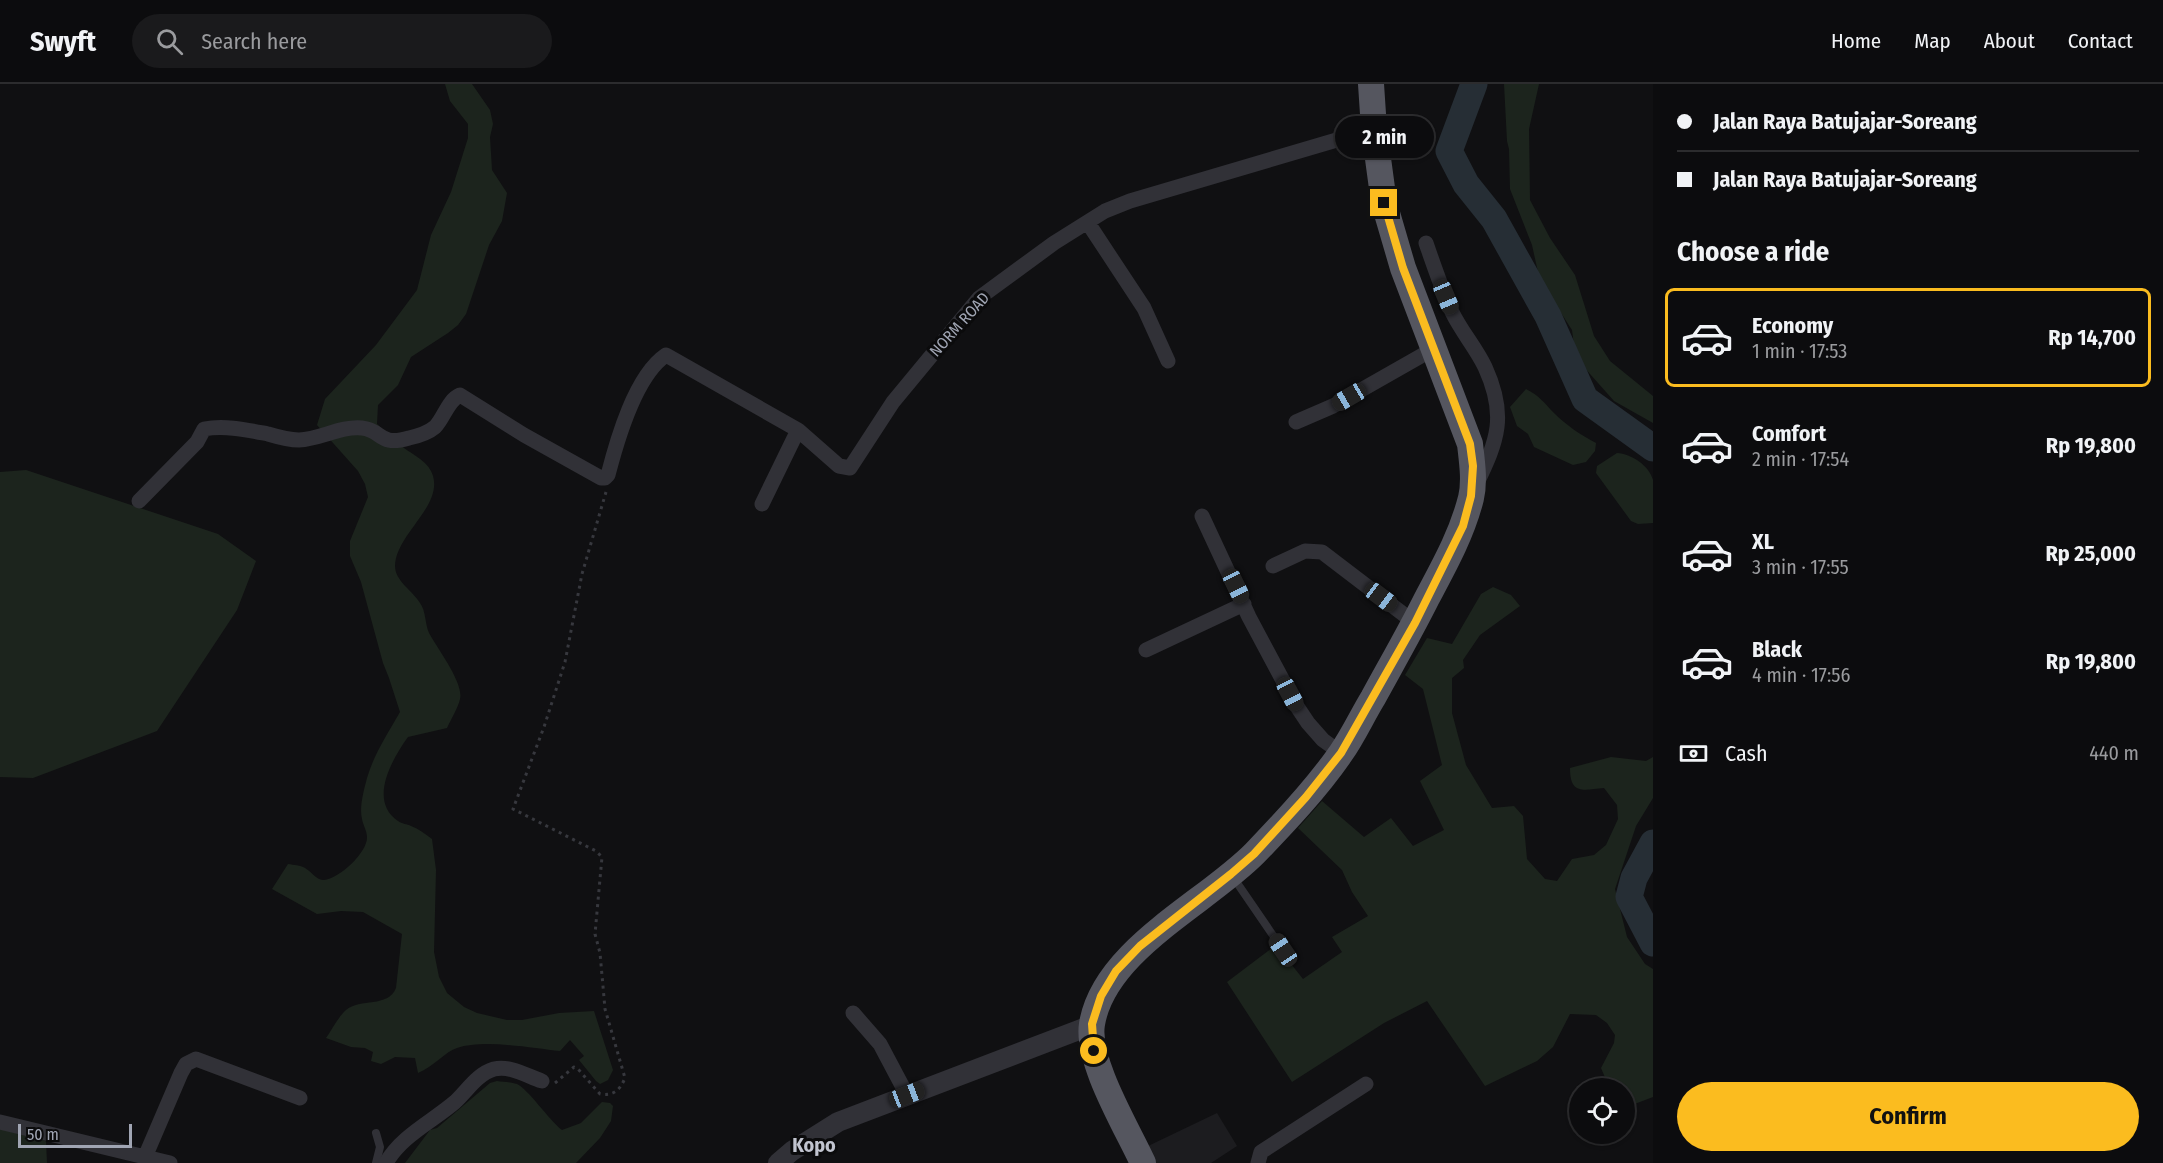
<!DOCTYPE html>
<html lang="en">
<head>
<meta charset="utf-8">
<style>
  body { margin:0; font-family:"Fira Sans Condensed",sans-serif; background:#1a1a1c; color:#f1f3f6; height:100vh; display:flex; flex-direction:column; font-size:22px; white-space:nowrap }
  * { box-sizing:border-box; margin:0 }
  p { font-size:20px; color:#9a9b9e }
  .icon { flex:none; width:33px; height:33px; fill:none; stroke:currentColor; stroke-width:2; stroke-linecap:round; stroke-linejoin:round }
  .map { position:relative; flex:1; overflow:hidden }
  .drawer { display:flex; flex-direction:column; background:#0c0c0e; width:510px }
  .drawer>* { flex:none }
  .top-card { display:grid; align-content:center; height:132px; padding:0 24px; background:#0c0c0e }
  .tools { position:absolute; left:1569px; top:994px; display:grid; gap:12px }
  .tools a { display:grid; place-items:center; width:66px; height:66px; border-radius:50%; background:#0c0c0e; box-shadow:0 2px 4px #0004,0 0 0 2px #2c2c2e; font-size:30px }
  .scale { position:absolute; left:18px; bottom:15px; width:114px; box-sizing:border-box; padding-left:6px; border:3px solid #a0a5b3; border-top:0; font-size:16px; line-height:21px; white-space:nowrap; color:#a0a5b3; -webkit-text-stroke:4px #0b0b0c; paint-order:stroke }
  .end { position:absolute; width:27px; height:27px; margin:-14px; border:8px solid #fbbc1f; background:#111; box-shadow:0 0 0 3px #111 }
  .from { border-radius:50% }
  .bubble { position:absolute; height:42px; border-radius:21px; background:#0c0c0e; box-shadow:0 2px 4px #0004,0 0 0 2px #2c2c2e; font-size:20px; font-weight:700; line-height:42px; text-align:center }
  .car { position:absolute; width:18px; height:36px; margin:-18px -9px; border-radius:8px; box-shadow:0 0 4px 2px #0007; background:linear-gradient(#222 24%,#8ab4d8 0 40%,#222 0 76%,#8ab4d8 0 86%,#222 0) }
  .top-card b { display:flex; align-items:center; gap:21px; height:57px; font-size:22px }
  .top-card b+b { border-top:2px solid #2c2c2e }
  .top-card i { width:15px; height:15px; background:#f1f3f6 }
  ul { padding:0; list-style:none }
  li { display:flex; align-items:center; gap:18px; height:99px; margin:0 12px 9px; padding:0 12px; border:3px solid transparent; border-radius:9px }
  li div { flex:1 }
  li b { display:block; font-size:22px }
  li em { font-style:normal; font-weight:700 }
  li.current { border-color:#fbbc1f }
  li>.icon { width:54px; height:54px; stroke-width:1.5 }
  h2 { padding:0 24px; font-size:27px; line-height:72px }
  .pay { display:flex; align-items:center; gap:15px; height:66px; padding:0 24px; font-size:22px }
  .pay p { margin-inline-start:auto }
  .action { display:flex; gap:12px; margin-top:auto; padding:12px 24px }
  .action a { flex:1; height:69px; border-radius:36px; background:#fbbc1f; color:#111; font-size:24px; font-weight:700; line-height:69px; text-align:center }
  header { display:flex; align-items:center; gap:36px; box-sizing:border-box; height:84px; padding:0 30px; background:#0c0c0e; border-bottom:2px solid #2c2c2e }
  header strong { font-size:28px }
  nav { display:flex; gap:33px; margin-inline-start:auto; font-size:21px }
  .search { width:420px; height:54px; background:#1a1a1c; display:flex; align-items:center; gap:15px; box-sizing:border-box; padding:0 21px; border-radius:33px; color:#9a9b9e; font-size:22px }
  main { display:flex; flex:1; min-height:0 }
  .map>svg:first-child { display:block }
</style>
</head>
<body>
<header>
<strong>Swyft</strong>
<div class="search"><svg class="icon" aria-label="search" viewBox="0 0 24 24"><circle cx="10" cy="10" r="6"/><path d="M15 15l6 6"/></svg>Search here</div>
<nav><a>Home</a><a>Map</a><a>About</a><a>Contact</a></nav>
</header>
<main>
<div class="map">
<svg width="1653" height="1079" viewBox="0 0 1653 1079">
  <rect width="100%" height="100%" fill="#101012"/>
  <path fill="#1c1c1f" d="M 1217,1029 L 1237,1062 L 1211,1079 L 1154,1079 L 1146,1063 Z"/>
  <path fill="#1c241d" d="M 445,0 L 472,0 L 490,26 L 493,40 L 490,53 L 492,86 L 507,109 L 502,137 L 489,161 L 466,230 L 458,241 L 448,249 L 411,273 L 398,301 L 378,321 L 377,340 C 386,348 395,357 404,364 C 415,372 429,378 433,392 C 442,423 396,450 395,482 C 395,497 413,507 420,519 C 426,527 425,540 429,549 C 437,564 464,599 460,615 C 458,624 451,635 447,644 L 408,653 C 392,675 368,717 398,737 C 402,740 407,740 411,742 C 419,745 425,750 432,755 L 436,786 L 434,868 L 439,893 L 447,909 L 464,923 L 477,929 L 507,936 L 522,936 L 559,929 L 594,927 L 613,986 L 608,996 L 600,1000 L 596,997 L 579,976 L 584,972 L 570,956 L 560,967 C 532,964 484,955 457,964 C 446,967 433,983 418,989 L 415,974 L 395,973 L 381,980 L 371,977 L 373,968 L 365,964 L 351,963 L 326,954 C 332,946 338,933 346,926 C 360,914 388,924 396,904 L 402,850 L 363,828 L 341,827 L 317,830 L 272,805 L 288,780 C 294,781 300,781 305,784 C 312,788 316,796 324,796 C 339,795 368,768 367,753 C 367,747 363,741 362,735 C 359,723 364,706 367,694 C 374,670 388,649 400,628 L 389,594 L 383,579 L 361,498 L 350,472 L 350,457 L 368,413 L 365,400 L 358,387 L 317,341 L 325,315 L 376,261 L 417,206 L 431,151 L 451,108 L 468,54 L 468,40 L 450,17 Z
    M 1504,0 L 1539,0 L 1529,45 L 1530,116 L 1550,154 L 1575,191 L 1594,252 L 1610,277 L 1653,312 L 1653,339 L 1614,317 L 1582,281 L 1574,261 L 1572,246 L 1543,201 L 1538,188 L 1532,161 L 1510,105 L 1509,65 L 1507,57 Z
    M 1526,305 C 1540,312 1544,319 1554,329 C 1567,342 1581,351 1596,359 L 1595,367 L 1586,378 L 1573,381 L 1534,363 L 1528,350 L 1517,342 L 1510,323 Z
    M 1617,369 C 1631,370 1649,381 1653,396 C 1653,408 1653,426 1653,439 L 1638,440 L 1631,437 L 1596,389 L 1597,382 Z
    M 26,386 L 218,450 L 256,477 L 237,526 L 157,647 L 33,694 L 0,693 L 0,388 Z
    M 1493,503 L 1511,511 L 1520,522 L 1480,551 L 1463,576 L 1464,584 L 1452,594 L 1452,629 L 1466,681 L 1492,724 L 1514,722 L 1523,732 L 1527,775 L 1545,795 L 1557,797 L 1572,775 L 1594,771 L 1606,761 L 1618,735 L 1617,721 L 1604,704 C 1583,706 1570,711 1570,684 L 1611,673 L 1646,677 L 1653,673 L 1653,714 L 1636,742 L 1615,805 L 1627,853 L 1645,880 L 1653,885 L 1653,1013 L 1632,1021 L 1625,1020 L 1624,1005 L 1610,1005 L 1601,984 L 1614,959 L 1615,951 L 1607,939 L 1596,931 L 1570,930 L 1553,963 L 1537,977 L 1485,1002 L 1427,917 L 1384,939 L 1292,998 L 1227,898 L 1276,861 L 1303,895 L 1342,868 L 1332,853 L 1368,832 L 1352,808 L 1342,786 L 1298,744 L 1322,717 L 1364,753 L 1391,734 L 1413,762 L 1444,746 L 1420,697 L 1442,681 L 1423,605 L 1405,591 L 1427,554 L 1452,560 L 1481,510 Z
    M 497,997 C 503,998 511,998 517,1000 C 528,1005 549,1036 562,1046 L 581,1039 L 602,1018 L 610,1019 L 613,1022 L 611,1037 L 600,1054 L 576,1079 L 405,1079 L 430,1046 L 437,1044 L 490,999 Z
    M 0,1045 L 46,1057 L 47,1079 L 0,1079 Z"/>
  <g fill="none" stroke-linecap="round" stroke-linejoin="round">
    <path stroke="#262e35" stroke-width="27" d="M 1474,0 L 1449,67 L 1466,100 L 1494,135 L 1548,232 L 1585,315 L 1653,364
      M 1653,759 L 1634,794 L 1629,813 L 1653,859"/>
    <path stroke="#37383e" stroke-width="3" stroke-dasharray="3 4.5" stroke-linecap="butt" d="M 555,999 L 574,983 L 578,985 L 600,1010 C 614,1012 620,1006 625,994 L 605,925 L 600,869 L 595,850 L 602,773 L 596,767 L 513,725 L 544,643 L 565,578 L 582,490 L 606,408"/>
    <path stroke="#313137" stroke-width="8" d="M 1233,793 L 1283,866
      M 376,1049 L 380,1063 L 376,1079"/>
    <path stroke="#313137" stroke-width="15" d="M 1088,139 L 1144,224 L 1168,277
      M 1426,159 C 1434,182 1442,206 1452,228 C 1461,247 1476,264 1485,283 C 1507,331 1498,356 1476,401
      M 1296,338 L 1333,322 L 1435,264
      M 139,417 L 197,358 L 204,345 C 225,341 247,346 268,350 C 278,353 288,356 299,356 C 321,355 340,342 362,344 C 383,346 378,363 409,354 C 418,352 428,349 435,343 C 444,334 448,316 460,311 L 524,351 L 601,394 L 605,394 L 608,391 C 617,356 635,292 666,271 L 798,346 L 839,382 L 850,384 L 893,318 L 979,214 L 1054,159 L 1105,127 L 1130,117 L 1374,45
      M 762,420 L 798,346
      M 1202,432 L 1249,533 L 1296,621 L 1308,639 L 1323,656 L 1341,669
      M 1273,482 L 1305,467 L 1322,468 L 1415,539
      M 1146,566 L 1244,520
      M 853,929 L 880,960 L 907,1011
      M 0,1038 L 170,1079
      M 145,1073 L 181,989 L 186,980 L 196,975 L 300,1014
      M 386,1079 C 401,1052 433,1037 455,1018 C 467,1007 477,990 494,985 C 510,981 527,992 542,997
      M 1258,1079 L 1261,1068 L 1366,1000"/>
    <path stroke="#313137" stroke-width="20" d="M 778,1079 L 792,1067 L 838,1038 L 1092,941"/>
    <path stroke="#55565f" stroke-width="26" d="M 1143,1079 C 1127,1044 1086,977 1092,940 C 1104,866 1206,819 1255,769 C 1285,738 1317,704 1341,669 C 1353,652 1362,632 1373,614 C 1391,581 1410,548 1427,514 C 1444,482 1462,450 1471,414 C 1475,397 1472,378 1470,360 L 1403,184 L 1384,119 L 1374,45 L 1371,0"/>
  </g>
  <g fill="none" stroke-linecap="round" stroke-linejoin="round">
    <path stroke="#fbbc1f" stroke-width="8" d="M 1094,967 L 1092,940 L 1101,912 L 1116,887 L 1140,862 L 1231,790 L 1254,770 L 1306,713 L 1341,669 L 1415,539 L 1463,442 L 1471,412 L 1473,382 L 1470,360 L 1403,184 L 1384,119"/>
  </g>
  <g text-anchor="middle" stroke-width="6" stroke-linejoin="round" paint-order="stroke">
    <g font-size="16" fill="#a0a5b3" stroke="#0b0b0c">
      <text transform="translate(959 240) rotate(-48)" y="6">NORM ROAD</text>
    </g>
    <g font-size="20" font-weight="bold" fill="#c1c4cf" stroke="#0b0b0c">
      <text x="814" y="1068">Kopo</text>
    </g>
  </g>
</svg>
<div class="tools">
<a><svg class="icon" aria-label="locate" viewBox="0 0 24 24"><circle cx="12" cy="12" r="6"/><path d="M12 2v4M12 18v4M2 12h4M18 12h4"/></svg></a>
</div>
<div class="scale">50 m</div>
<i class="end from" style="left:1094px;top:967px"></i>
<i class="end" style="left:1384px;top:119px"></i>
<div class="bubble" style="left:1335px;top:32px;width:99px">2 min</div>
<i class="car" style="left:1446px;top:213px;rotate:157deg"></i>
<i class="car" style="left:1349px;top:313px;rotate:240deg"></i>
<i class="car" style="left:1236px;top:502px;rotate:154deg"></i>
<i class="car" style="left:1381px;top:513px;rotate:127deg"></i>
<i class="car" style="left:1290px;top:610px;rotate:152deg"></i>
<i class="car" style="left:1283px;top:866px;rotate:326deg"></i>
<i class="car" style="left:907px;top:1011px;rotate:69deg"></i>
</div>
<section class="drawer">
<div class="top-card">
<b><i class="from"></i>Jalan Raya Batujajar-Soreang</b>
<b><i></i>Jalan Raya Batujajar-Soreang</b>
</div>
<h2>Choose a ride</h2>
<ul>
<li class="current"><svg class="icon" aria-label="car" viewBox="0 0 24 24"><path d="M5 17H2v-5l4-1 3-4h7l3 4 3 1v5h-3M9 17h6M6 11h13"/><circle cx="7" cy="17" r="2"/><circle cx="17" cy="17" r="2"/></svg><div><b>Economy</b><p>1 min · 17:53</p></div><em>Rp 14,700</em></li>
<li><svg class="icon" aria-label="car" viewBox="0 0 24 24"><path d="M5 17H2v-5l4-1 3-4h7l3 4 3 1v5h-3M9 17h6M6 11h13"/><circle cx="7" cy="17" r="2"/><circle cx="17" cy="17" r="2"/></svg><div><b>Comfort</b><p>2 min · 17:54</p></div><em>Rp 19,800</em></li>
<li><svg class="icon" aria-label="car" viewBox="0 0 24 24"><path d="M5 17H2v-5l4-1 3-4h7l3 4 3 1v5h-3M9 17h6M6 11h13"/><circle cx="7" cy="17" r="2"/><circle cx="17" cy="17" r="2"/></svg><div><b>XL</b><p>3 min · 17:55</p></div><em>Rp 25,000</em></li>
<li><svg class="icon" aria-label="car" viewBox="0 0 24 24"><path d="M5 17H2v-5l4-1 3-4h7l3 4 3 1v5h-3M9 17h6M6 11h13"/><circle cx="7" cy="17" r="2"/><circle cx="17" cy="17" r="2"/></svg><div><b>Black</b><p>4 min · 17:56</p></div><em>Rp 19,800</em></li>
</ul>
<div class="pay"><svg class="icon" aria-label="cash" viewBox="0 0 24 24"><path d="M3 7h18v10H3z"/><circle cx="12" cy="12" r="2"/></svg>Cash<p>440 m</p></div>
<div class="action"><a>Confirm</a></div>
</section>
</main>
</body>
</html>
